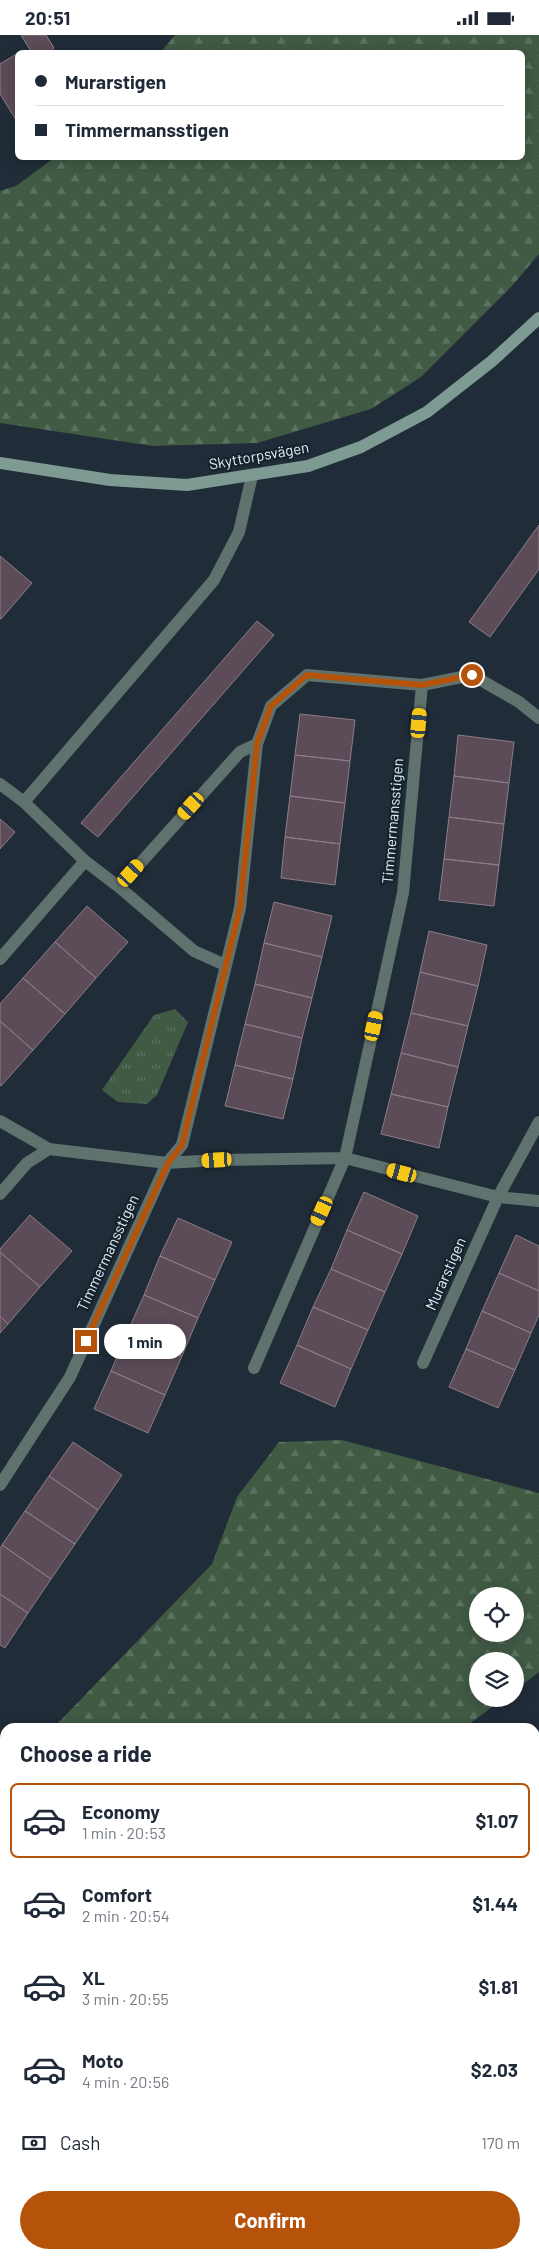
<!DOCTYPE html>
<html lang="en">
<head>
<meta charset="utf-8">
<style>
  body { margin:0; font-family:Barlow,sans-serif; background:#f2f2f3; color:#1f2937; height:100vh; display:flex; flex-direction:column; font-size:19px; white-space:nowrap }
  * { box-sizing:border-box; margin:0 }
  p { font-size:16px; color:#747a83 }
  .icon { flex:none; width:28px; height:28px; fill:none; stroke:currentColor; stroke-width:2; stroke-linecap:round; stroke-linejoin:round }
  .map { position:relative; flex:1; overflow:hidden }
  .panel { position:absolute; left:0px; top:1688px; width:540px; height:536px; display:flex; flex-direction:column; background:#fff; border-radius:15px 15px 0 0; box-shadow:0 2px 12px #0003 }
  .panel>* { flex:none }
  .top-card { position:absolute; left:15px; top:15px; width:510px; height:110px; border-radius:8px; box-shadow:0 2px 12px #0003; display:grid; align-content:center; height:110px; padding:0 20px; background:#fff }
  .fabs { position:absolute; left:469px; top:1552px; display:grid; gap:10px }
  .fabs a { display:grid; place-items:center; width:55px; height:55px; border-radius:50%; background:#fff; box-shadow:0 2px 12px #0003; font-size:25px }
  .end { position:absolute; width:22px; height:22px; margin:-11px; border:6px solid #b45309; background:#fff; box-shadow:0 0 0 2px #fff }
  .from { border-radius:50% }
  .bubble { position:absolute; height:35px; border-radius:18px; background:#fff; box-shadow:0 2px 12px #0003; font-size:16px; font-weight:700; line-height:35px; text-align:center }
  .car { position:absolute; width:15px; height:30px; margin:-15px -8px; border-radius:6px; box-shadow:0 0 4px 1px #0007; background:linear-gradient(#f5c518 24%,#345 0 40%,#f5c518 0 76%,#345 0 86%,#f5c518 0) }
  .top-card b { display:flex; align-items:center; gap:18px; height:48px; font-size:19px }
  .top-card b+b { border-top:1px solid #e0e1e3 }
  .top-card i { width:12px; height:12px; background:#1f2937 }
  ul { padding:0; list-style:none }
  li { display:flex; align-items:center; gap:15px; height:75px; margin:0 10px 8px; padding:0 10px; border:2px solid transparent; border-radius:8px }
  li div { flex:1 }
  li b { display:block; font-size:19px }
  li em { font-style:normal; font-weight:700 }
  li.on { border-color:#b45309 }
  li>.icon { width:45px; height:45px; stroke-width:1.5 }
  h2 { padding:0 20px; font-size:22px; line-height:60px }
  .pay { display:flex; align-items:center; gap:12px; height:55px; padding:0 20px; font-size:19px }
  .pay p { margin-inline-start:auto }
  .button { display:flex; gap:10px; margin-top:auto; padding:10px 20px }
  .button a { flex:1; height:58px; border-radius:30px; background:#b45309; color:#fff; font-size:20px; font-weight:700; line-height:58px; text-align:center }
  .status { display:flex; justify-content:space-between; align-items:center; height:35px; padding:0 25px; background:#fff; direction:ltr }
  .status svg { height:14px; fill:currentColor }
  .map>svg:first-child { display:block }
</style>
</head>
<body>
<div class="status"><b>20:51</b><svg viewBox="0 0 49 12"><path d="M0 12V9h3v3zM5 12V6h3v6zM10 12V3h3v9zM15 12V0h3v12zM26 1h20v11H26zM47 4h2v5h-2z"/></svg></div>
<div class="map">
<svg width="539" height="2223" viewBox="0 0 539 2223">
  <defs>
    <pattern id="forest-firs" width="22" height="20" patternUnits="userSpaceOnUse" patternTransform="scale(1.25)"><rect width="22" height="20" fill="#405a44"/><path d="M5 1l3.5 6h-7zM16 11l3.5 6h-7z" fill="#5b7260"/></pattern>
    <pattern id="park-tufts" width="24" height="20" patternUnits="userSpaceOnUse" patternTransform="scale(1.25)"><rect width="24" height="20" fill="#405a44"/><path d="M3 7l-1-3M5 7V3M7 7l1-3M15 17l-1-3M17 17v-4M19 17l1-3" fill="none" stroke="#5b7260"/></pattern>
  </defs>
  <rect width="100%" height="100%" fill="#202c38"/>
  <path fill="url(#forest-firs)" fill-rule="evenodd" d="M 175,0 L 539,0 L 539,219 L 512,251 L 421,342 L 371,374 L 257,408 L 153,411 L 0,388 L 0,156 L 16,151 L 54,123 L 522,122 L 522,18 L 161,17 Z
    M 342,1405 L 539,1458 L 539,1637 L 515,1655 L 515,1626 L 478,1626 L 478,1664 L 503,1664 L 465,1692 L 54,1692 L 212,1529 L 237,1462 L 279,1407 ZM 515,1561 L 515,1599 L 478,1599 L 478,1561 Z
    M 5,1741 L 5,2086 L 0,2090 L 0,1746 Z
    M 535,1878 L 539,1879 L 539,1953 L 535,1955 Z
    M 52,2219 L 233,2219 L 228,2223 L 46,2223 Z"/>
  <path fill="url(#park-tufts)" d="M 175,974 L 188,987 L 157,1060 L 147,1069 L 118,1067 L 102,1055 L 154,980 Z"/>
  <path fill="#5b4c58" stroke="#8d7c89" d="M 21,0 L 46,0 L 54,13 L 47,18 L 32,18 Z
    M 18,18 L 18,84 L 16,85 L 0,59 L 0,29 Z
    M 539,490 L 539,534 L 490,602 L 469,587 Z
    M 0,521 L 32,548 L 1,584 L 0,584 Z
    M 257,586 L 274,600 L 98,802 L 81,788 Z
    M 300,679 L 355,685 L 350,726 L 295,720 Z
    M 458,700 L 514,707 L 509,748 L 454,741 Z
    M 295,720 L 350,726 L 345,768 L 290,761 Z
    M 454,741 L 509,748 L 504,789 L 449,782 Z
    M 290,761 L 345,768 L 340,809 L 285,802 Z
    M 449,782 L 504,789 L 499,830 L 444,824 Z
    M 0,784 L 15,797 L 0,814 Z
    M 285,802 L 340,809 L 335,850 L 281,843 Z
    M 444,824 L 499,830 L 494,871 L 439,865 Z
    M 274,867 L 332,881 L 322,922 L 264,908 Z
    M 87,871 L 128,907 L 96,943 L 55,907 Z
    M 429,896 L 487,910 L 478,951 L 420,937 Z
    M 55,907 L 96,943 L 65,979 L 23,943 Z
    M 264,908 L 322,922 L 312,963 L 255,949 Z
    M 420,937 L 478,951 L 468,991 L 411,978 Z
    M 23,943 L 65,979 L 33,1015 L 0,986 L 0,969 Z
    M 255,949 L 312,963 L 302,1003 L 245,989 Z
    M 411,978 L 468,991 L 458,1032 L 401,1018 Z
    M 0,986 L 33,1015 L 1,1051 L 0,1050 Z
    M 245,989 L 302,1003 L 293,1044 L 235,1030 Z
    M 401,1018 L 458,1032 L 448,1072 L 391,1059 Z
    M 235,1030 L 293,1044 L 283,1084 L 225,1071 Z
    M 391,1059 L 448,1072 L 439,1113 L 381,1099 Z
    M 364,1157 L 418,1181 L 402,1219 L 347,1195 Z
    M 30,1180 L 72,1216 L 40,1252 L 0,1217 L 0,1214 Z
    M 178,1183 L 232,1207 L 215,1245 L 160,1221 Z
    M 347,1195 L 402,1219 L 385,1257 L 331,1234 Z
    M 516,1200 L 539,1211 L 539,1256 L 499,1238 Z
    M 0,1217 L 40,1252 L 8,1289 L 0,1281 Z
    M 160,1221 L 215,1245 L 198,1283 L 144,1260 Z
    M 331,1234 L 385,1257 L 368,1295 L 313,1272 Z
    M 499,1238 L 539,1256 L 539,1280 L 531,1298 L 482,1276 Z
    M 144,1260 L 198,1283 L 182,1321 L 127,1298 Z
    M 313,1272 L 368,1295 L 351,1334 L 297,1310 Z
    M 482,1276 L 531,1298 L 515,1335 L 466,1314 Z
    M 0,1281 L 8,1289 L 0,1298 Z
    M 127,1298 L 182,1321 L 165,1360 L 111,1336 Z
    M 297,1310 L 351,1334 L 335,1372 L 280,1348 Z
    M 466,1314 L 515,1335 L 498,1373 L 449,1352 Z
    M 111,1336 L 165,1360 L 148,1398 L 94,1374 Z
    M 73,1407 L 122,1440 L 98,1475 L 49,1441 Z
    M 49,1441 L 98,1475 L 75,1509 L 25,1476 Z
    M 25,1476 L 75,1509 L 51,1544 L 2,1510 Z
    M 2,1510 L 51,1544 L 28,1578 L 0,1559 L 0,1514 Z
    M 0,1559 L 28,1578 L 5,1613 L 0,1610 Z
    M 535,2048 L 539,2050 L 539,2154 L 535,2164 Z
    M 432,2219 L 513,2219 L 511,2223 L 443,2223 Z"/>
  <g fill="none" stroke-linecap="round" stroke-linejoin="round">
    <path stroke="#60726d" stroke-width="12" d="M 0,749 L 24,767 L 85,826 L 119,852 L 194,916 L 225,930
      M 24,767 L 214,545 L 239,497 L 252,441
      M 119,852 L 240,717 L 257,709 L 271,671 L 307,640 L 422,650 L 472,640 L 519,667 L 539,683
      M 0,924 L 85,826
      M 0,1086 L 49,1114 L 167,1128 L 217,1125 L 345,1123 L 498,1162 L 539,1166
      M 0,1159 L 27,1128 L 49,1114
      M 423,1328 L 498,1162 L 539,1087
      M 254,1333 L 345,1123 L 403,858 L 422,650
      M 0,1450 L 70,1342 L 167,1128 L 182,1110 L 240,873 L 257,709
      M 535,1993 L 539,1991
      M 386,2223 L 388,2219"/>
    <path stroke="#60726d" stroke-width="12" d="M 535,1824 L 539,1821
      M 0,2213 L 5,2209"/>
    <path stroke="#7d9b92" stroke-width="12" d="M 0,428 L 110,445 L 187,450 L 308,431 L 361,412 L 427,377 L 492,326 L 539,283"/>
  </g>
  <g fill="none" stroke-linecap="round" stroke-linejoin="round">
    <path stroke="#b45309" stroke-width="6" d="M 86,1306 L 168,1128 L 182,1110 L 240,873 L 257,709 L 271,671 L 307,640 L 422,650 L 472,640"/>
  </g>
  <g text-anchor="middle" stroke-width="4.5" stroke-linejoin="round" paint-order="stroke">
    <g font-size="15" fill="#e4ecf4" stroke="#16222e">
      <text transform="translate(259 421) rotate(-10)" y="5">Skyttorpsvägen</text>
      <text transform="translate(393 786) rotate(-85)" y="5">Timmermansstigen</text>
      <text transform="translate(108 1218) rotate(-65)" y="5">Timmermansstigen</text>
      <text transform="translate(446 1239) rotate(-66)" y="5">Murarstigen</text>
    </g>
  </g>
</svg>
<div class="fabs">
<a><svg class="icon" aria-label="locate" viewBox="0 0 24 24"><circle cx="12" cy="12" r="6"/><path d="M12 2v4M12 18v4M2 12h4M18 12h4"/></svg></a>
<a><svg class="icon" aria-label="layers" viewBox="0 0 24 24"><path d="M12 4l9 5-9 5-9-5zM3 14l9 5 9-5"/></svg></a>
</div>
<i class="end from" style="left:472px;top:640px"></i>
<i class="end" style="left:86px;top:1306px"></i>
<div class="bubble" style="left:104px;top:1289px;width:82px">1 min</div>
<i class="car" style="left:419px;top:688px;rotate:5deg"></i>
<i class="car" style="left:191px;top:771px;rotate:222deg"></i>
<i class="car" style="left:131px;top:838px;rotate:42deg"></i>
<i class="car" style="left:374px;top:991px;rotate:12deg"></i>
<i class="car" style="left:217px;top:1125px;rotate:267deg"></i>
<i class="car" style="left:402px;top:1138px;rotate:285deg"></i>
<i class="car" style="left:322px;top:1176px;rotate:204deg"></i>
<div class="top-card">
<b><i class="from"></i>Murarstigen</b>
<b><i></i>Timmermansstigen</b>
</div>
<section class="panel">
<h2>Choose a ride</h2>
<ul>
<li class="on"><svg class="icon" aria-label="car" viewBox="0 0 24 24"><path d="M5 17H2v-5l4-1 3-4h7l3 4 3 1v5h-3M9 17h6M6 11h13"/><circle cx="7" cy="17" r="2"/><circle cx="17" cy="17" r="2"/></svg><div><b>Economy</b><p>1 min · 20:53</p></div><em>$1.07</em></li>
<li><svg class="icon" aria-label="car" viewBox="0 0 24 24"><path d="M5 17H2v-5l4-1 3-4h7l3 4 3 1v5h-3M9 17h6M6 11h13"/><circle cx="7" cy="17" r="2"/><circle cx="17" cy="17" r="2"/></svg><div><b>Comfort</b><p>2 min · 20:54</p></div><em>$1.44</em></li>
<li><svg class="icon" aria-label="car" viewBox="0 0 24 24"><path d="M5 17H2v-5l4-1 3-4h7l3 4 3 1v5h-3M9 17h6M6 11h13"/><circle cx="7" cy="17" r="2"/><circle cx="17" cy="17" r="2"/></svg><div><b>XL</b><p>3 min · 20:55</p></div><em>$1.81</em></li>
<li><svg class="icon" aria-label="car" viewBox="0 0 24 24"><path d="M5 17H2v-5l4-1 3-4h7l3 4 3 1v5h-3M9 17h6M6 11h13"/><circle cx="7" cy="17" r="2"/><circle cx="17" cy="17" r="2"/></svg><div><b>Moto</b><p>4 min · 20:56</p></div><em>$2.03</em></li>
</ul>
<div class="pay"><svg class="icon" aria-label="cash" viewBox="0 0 24 24"><path d="M3 7h18v10H3z"/><circle cx="12" cy="12" r="2"/></svg>Cash<p>170 m</p></div>
<div class="button"><a>Confirm</a></div>
</section>
</div>
</body>
</html>
